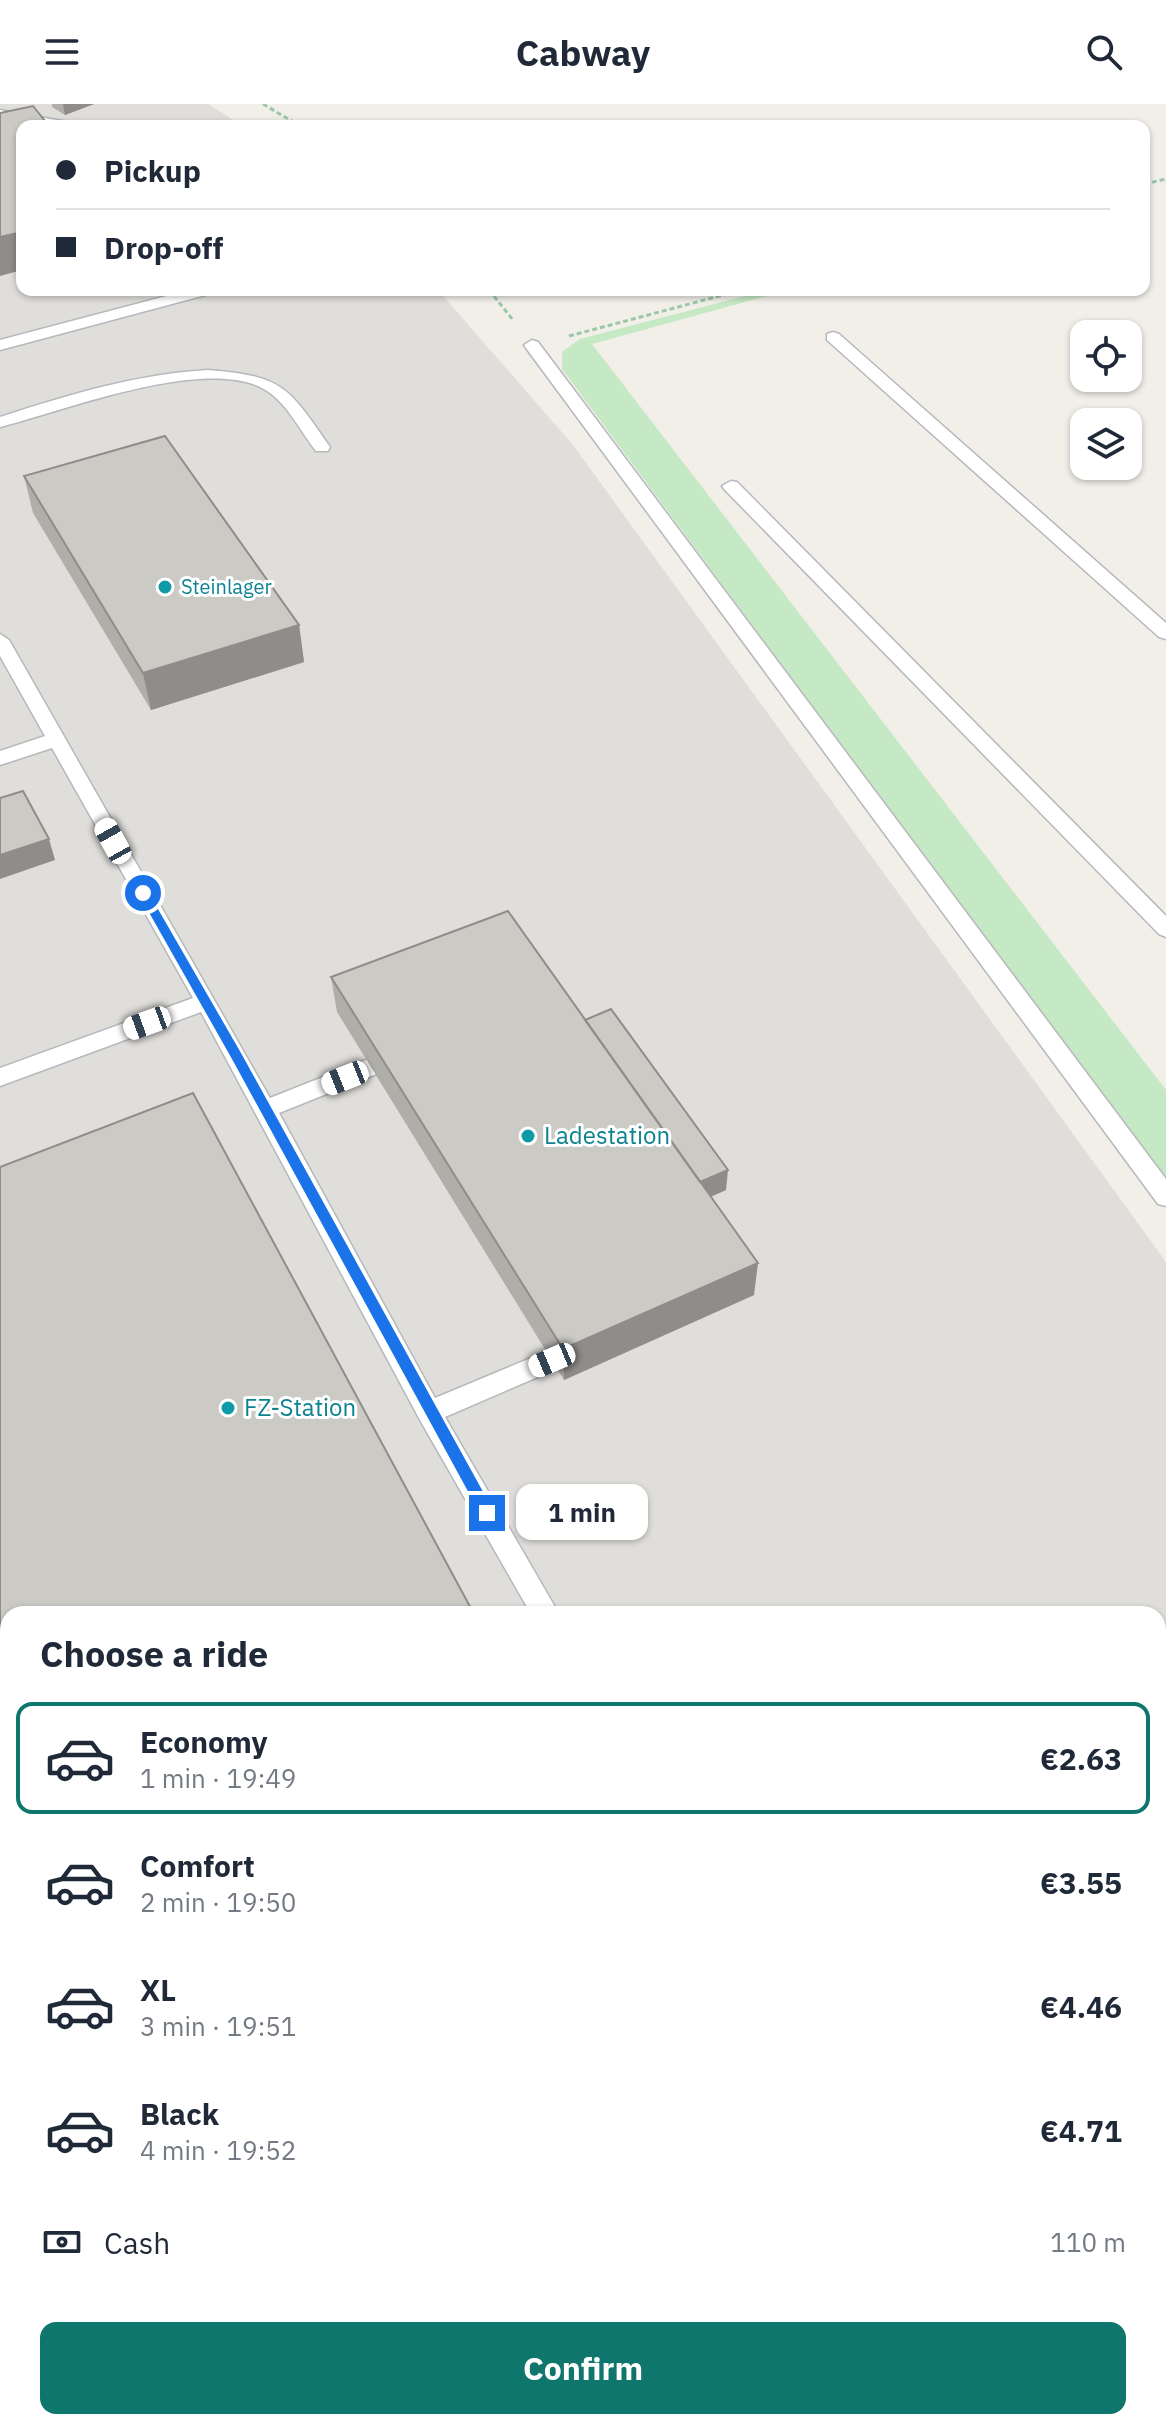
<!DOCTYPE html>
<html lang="en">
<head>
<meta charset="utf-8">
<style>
  body { margin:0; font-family:"IBM Plex Sans",sans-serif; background:#f2f2f3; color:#1f2937; height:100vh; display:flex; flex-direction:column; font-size:30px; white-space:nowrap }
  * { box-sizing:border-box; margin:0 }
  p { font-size:26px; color:#747a83 }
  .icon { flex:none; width:44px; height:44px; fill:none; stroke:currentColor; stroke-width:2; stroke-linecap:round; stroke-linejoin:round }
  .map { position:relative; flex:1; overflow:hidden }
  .drawer { position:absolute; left:0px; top:1502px; width:1166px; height:824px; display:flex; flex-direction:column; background:#fff; border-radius:24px 24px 0 0; box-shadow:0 2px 6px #0004 }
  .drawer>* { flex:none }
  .hud { position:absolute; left:16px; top:16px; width:1134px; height:176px; border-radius:16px; box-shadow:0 2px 6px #0004; display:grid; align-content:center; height:176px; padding:0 40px; background:#fff }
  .fabs { position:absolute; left:1070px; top:216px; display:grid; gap:16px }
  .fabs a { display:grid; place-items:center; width:72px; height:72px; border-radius:16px; background:#fff; box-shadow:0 2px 6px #0004; font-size:40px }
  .end { position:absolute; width:36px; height:36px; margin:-18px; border:10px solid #1a73e8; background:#fff; box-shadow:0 0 0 4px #fff }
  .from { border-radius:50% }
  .bubble { position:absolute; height:56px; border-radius:16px; background:#fff; box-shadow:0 2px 6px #0004; font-size:26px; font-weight:800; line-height:56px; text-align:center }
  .car { position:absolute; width:24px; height:48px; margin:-24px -12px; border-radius:10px; box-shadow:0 0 6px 2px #0007; background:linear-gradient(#fff 24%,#345 0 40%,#fff 0 76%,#345 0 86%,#fff 0) }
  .hud b { display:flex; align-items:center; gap:28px; height:76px; font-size:30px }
  .hud b+b { border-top:2px solid #e0e1e3 }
  .hud i { width:20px; height:20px; background:#1f2937 }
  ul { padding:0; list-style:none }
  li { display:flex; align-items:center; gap:24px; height:112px; margin:0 16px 12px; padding:0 24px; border:4px solid transparent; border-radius:16px }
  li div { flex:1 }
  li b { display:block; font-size:30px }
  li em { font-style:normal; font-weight:800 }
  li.active { border-color:#0f766e }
  li>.icon { width:72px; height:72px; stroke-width:1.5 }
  h2 { padding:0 40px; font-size:36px; line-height:96px }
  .pay { display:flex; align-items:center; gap:20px; height:88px; padding:0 40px; font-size:30px }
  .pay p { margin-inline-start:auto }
  .cta { display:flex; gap:16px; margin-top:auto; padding:16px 40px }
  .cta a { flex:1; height:92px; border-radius:16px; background:#0f766e; color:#fff; font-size:32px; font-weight:800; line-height:92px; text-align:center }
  header { display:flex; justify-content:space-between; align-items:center; height:104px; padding:0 40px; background:#fff; font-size:36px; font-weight:800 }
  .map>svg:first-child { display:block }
</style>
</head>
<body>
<header><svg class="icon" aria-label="menu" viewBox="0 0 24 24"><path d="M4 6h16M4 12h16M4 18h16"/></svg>Cabway<svg class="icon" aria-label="search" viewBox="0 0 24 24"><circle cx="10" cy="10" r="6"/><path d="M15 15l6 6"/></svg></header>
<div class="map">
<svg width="1166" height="2326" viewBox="0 0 1166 2326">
  <rect width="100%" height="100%" fill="#f1efe8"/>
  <path fill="#e0deda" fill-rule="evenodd" d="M 0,0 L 208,0 L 243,22 L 22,22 L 22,186 L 438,186 L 573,341 L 1166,1158 L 1166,2326 L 0,2326 ZM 8,1510 L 1158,1510 L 1158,2318 L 8,2318 Z"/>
  <path fill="#c5e8c5" d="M 768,186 L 789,186 L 592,240 L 1166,986 L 1166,1078 L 562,265 L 562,248 L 580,235 Z"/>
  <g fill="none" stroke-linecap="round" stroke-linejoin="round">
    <g stroke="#b5b8bc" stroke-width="3">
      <path id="service" d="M 0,6 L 68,18 L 75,22 L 44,22 L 0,14 Z
        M 189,186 L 215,186 L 213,189 L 0,246 L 0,236 Z
        M 833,228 L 839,230 L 1166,519 L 1166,535 L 1159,533 L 827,236 L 827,230 Z
        M 532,236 L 538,238 L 1166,1075 L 1166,1102 L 1158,1100 L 526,244 L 524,241 Z
        M 208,266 C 284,272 288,283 330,343 L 328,347 L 316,347 C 301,328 289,303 270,289 C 215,247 61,308 0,323 L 0,313 C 68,291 136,270 208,266 Z
        M 731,377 L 737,378 L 1166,812 L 1166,833 L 1159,830 L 725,386 L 722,382 Z
        M 0,530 L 9,536 L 270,994 L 363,957 L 371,955 L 379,957 L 382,963 L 379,969 L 279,1009 L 435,1294 L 543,1249 L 552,1246 L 561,1249 L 564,1256 L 561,1263 L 445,1313 L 559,1510 L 531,1510 L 420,1316 L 201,908 L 0,982 L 0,964 L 193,894 L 52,644 L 0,661 L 0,647 L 45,632 L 0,552 Z
        M 1166,1564 L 1166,1593 L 1158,1596 L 1158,1567 Z
        M 1166,1895 L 1166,1927 L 1158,1930 L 1158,1898 Z
        M 8,2196 L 8,2229 L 0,2233 L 0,2199 Z
        M 452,2318 L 496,2318 L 493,2326 L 449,2326 Z"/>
    </g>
    <path stroke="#9cc7a9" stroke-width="3" stroke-dasharray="5 3" stroke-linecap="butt" d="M 263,0 L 300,22
      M 1144,80 L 1166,75
      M 489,186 L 513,216
      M 569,232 L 742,186"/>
    <use href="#service" fill="#fff" fill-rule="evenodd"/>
  </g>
  <path fill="#afaea9" d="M 52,0 L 94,0 L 65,11 L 52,3 Z
    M 24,372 L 299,521 L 304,558 L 151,606 L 33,409 Z
    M 331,873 L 585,916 L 726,1086 L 711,1093 L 754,1191 L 564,1276 L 337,908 Z"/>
  <path fill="#8f8d8a" d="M 63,0 L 94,0 L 65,11 Z
    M 22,128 L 22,166 L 0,172 L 0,133 Z
    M 299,521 L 304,558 L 151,606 L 143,569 Z
    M 49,735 L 55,756 L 0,775 L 0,751 Z
    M 728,1066 L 726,1086 L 691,1101 L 692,1082 Z
    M 758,1159 L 754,1191 L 564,1276 L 563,1245 Z
    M 0,1858 L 8,1881 L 8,1912 L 0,1888 Z
    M 8,1915 L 8,1942 L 0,1946 L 0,1919 Z"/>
  <path fill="#cccac5" stroke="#8f8d8a" stroke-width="2" d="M 33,2 L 49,22 L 22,22 L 22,128 L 0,133 L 0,9 Z
    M 165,332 L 299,521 L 143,569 L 24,372 Z
    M 23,687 L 49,735 L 0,751 L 0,694 Z
    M 508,807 L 758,1159 L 563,1245 L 331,873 Z
    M 611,905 L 728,1066 L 700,1078 L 585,916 Z
    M 193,989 L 474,1510 L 8,1510 L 8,1587 L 0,1566 L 0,1063 Z
    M 0,1888 L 8,1912 L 8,1915 L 0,1919 Z
    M 1166,2083 L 1166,2326 L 777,2326 L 790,2318 L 1158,2318 L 1158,2088 Z"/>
  <path fill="#1a73e8" d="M 139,786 L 147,786 L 241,949 L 492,1404 L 492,1413 L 482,1413 L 232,955 L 138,789 Z"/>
  <g fill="#0f9aa8" stroke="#fff" stroke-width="3">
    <circle cx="165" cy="483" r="8"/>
    <circle cx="528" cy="1032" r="8"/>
    <circle cx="228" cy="1304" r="8"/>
  </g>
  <g text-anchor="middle" stroke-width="6" stroke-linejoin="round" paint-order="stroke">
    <g font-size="20" fill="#0d838f" stroke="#fff" text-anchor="start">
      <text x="181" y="490">Steinlager</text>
    </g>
    <g font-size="24" fill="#0d838f" stroke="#fff" text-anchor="start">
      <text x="544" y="1040">Ladestation</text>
      <text x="244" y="1312">FZ-Station</text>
    </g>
  </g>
</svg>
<div class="fabs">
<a><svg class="icon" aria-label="locate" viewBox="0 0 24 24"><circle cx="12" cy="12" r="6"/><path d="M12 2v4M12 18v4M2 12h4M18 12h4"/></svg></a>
<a><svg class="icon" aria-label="layers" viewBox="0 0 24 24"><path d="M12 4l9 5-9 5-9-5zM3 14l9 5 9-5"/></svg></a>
</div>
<i class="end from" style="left:143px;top:789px"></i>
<i class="end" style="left:487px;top:1409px"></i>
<div class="bubble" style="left:516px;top:1380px;width:132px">1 min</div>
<i class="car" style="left:113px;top:737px;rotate:331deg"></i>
<i class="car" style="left:147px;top:919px;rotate:250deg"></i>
<i class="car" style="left:345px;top:974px;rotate:248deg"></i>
<i class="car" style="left:552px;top:1256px;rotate:247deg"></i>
<div class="hud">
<b><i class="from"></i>Pickup</b>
<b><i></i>Drop-off</b>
</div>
<section class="drawer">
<h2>Choose a ride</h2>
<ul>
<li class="active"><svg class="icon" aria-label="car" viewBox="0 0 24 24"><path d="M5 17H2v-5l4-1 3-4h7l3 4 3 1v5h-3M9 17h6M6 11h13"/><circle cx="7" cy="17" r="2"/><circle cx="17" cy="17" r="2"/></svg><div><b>Economy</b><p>1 min · 19:49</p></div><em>€2.63</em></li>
<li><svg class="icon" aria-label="car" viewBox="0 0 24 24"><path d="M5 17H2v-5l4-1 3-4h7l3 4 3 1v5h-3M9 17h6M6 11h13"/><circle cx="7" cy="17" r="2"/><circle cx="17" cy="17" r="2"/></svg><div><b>Comfort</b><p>2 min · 19:50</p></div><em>€3.55</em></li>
<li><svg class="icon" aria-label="car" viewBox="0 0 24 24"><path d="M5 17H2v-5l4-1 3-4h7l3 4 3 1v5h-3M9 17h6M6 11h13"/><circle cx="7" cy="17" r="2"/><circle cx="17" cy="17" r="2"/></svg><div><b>XL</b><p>3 min · 19:51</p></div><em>€4.46</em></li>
<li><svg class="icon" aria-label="car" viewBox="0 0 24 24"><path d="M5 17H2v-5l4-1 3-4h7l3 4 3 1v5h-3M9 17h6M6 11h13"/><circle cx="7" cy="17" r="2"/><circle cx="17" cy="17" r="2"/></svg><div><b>Black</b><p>4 min · 19:52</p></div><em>€4.71</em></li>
</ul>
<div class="pay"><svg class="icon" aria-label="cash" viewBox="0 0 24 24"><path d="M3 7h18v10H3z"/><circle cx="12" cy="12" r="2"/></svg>Cash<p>110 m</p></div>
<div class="cta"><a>Confirm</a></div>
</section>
</div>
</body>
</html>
